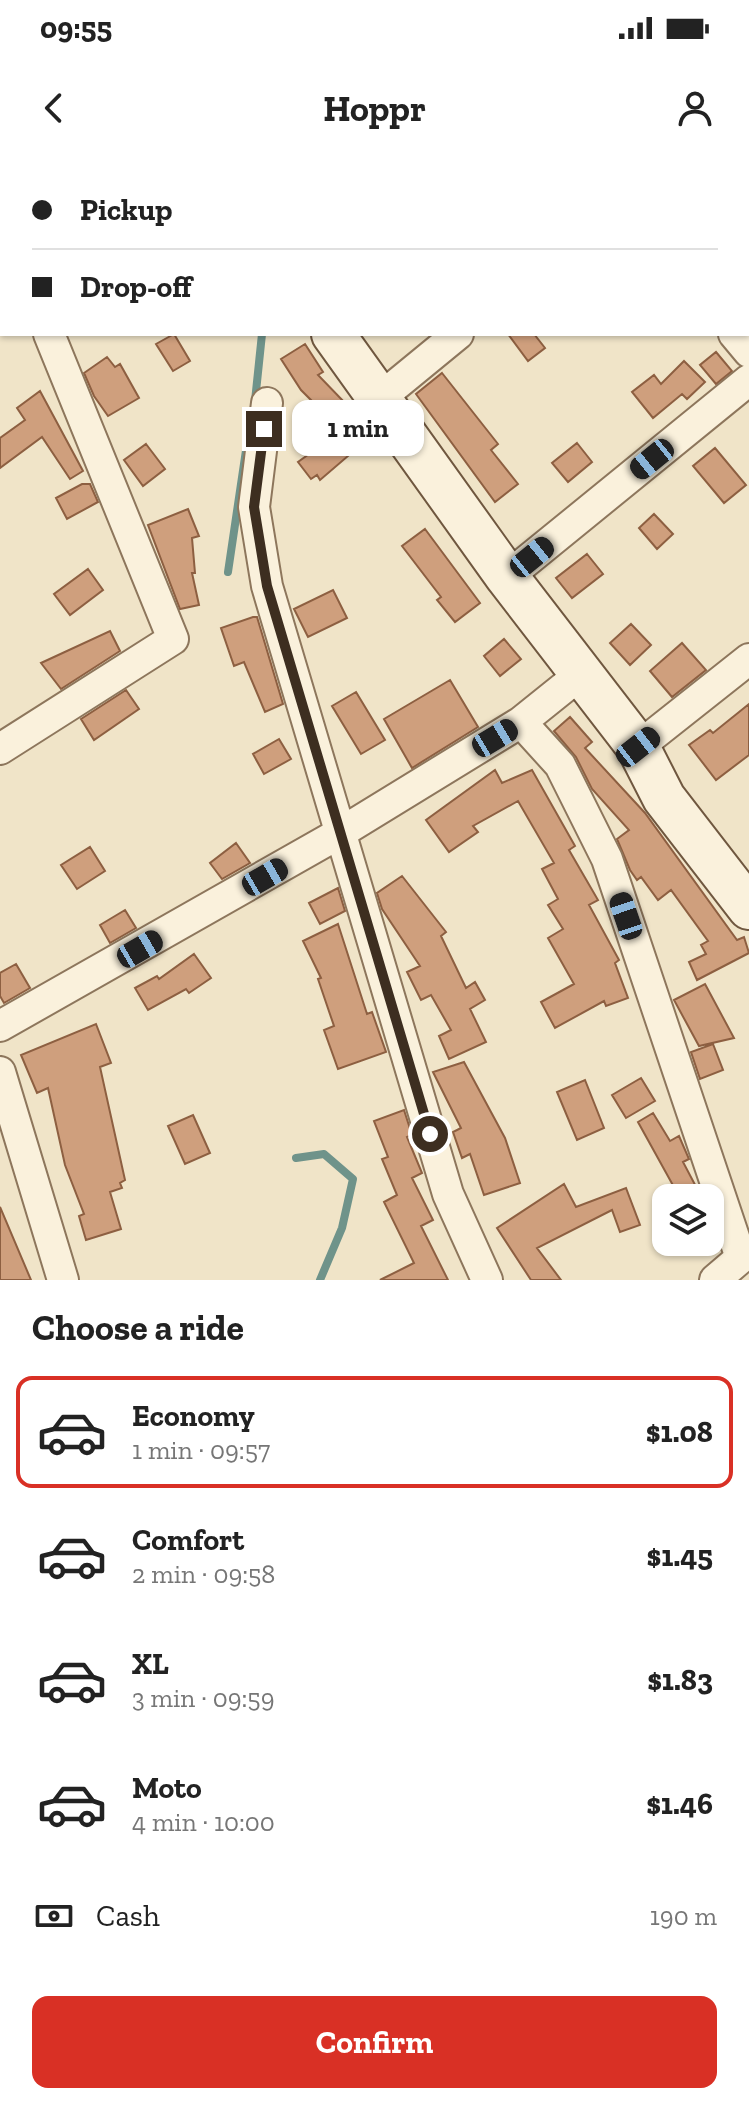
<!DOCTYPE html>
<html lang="en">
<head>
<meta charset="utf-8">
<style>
  body { margin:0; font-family:"Zilla Slab",serif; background:#f2f2f2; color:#222; height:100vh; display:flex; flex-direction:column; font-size:30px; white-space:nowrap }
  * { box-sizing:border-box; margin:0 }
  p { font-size:26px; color:#767676 }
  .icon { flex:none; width:44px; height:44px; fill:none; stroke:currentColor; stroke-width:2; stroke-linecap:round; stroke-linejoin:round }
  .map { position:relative; height:1120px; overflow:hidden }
  .sheet { display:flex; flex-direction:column; background:#fff; flex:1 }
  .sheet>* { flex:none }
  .top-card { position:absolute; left:0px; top:0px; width:750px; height:176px; box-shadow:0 2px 6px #0004; display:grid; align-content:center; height:176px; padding:0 32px; background:#fff }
  .tools { position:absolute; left:652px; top:1024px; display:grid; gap:16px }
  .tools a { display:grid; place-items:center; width:72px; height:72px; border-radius:16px; background:#fff; box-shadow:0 2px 6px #0004; font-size:40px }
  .end { position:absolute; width:36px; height:36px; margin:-18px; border:10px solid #3d2e20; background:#fff; box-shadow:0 0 0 4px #fff }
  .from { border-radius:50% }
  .bubble { position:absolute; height:56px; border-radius:16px; background:#fff; box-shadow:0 2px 6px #0004; font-size:26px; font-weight:700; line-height:56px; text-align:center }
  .car { position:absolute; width:24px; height:48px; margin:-24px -12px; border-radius:10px; box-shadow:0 0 6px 2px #0007; background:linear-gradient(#222 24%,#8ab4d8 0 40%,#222 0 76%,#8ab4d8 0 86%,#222 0) }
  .top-card b { display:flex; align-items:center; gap:28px; height:76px; font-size:30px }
  .top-card b+b { border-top:2px solid #e0e0e0 }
  .top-card i { width:20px; height:20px; background:#222 }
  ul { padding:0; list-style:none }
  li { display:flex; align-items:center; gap:24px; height:112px; margin:0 16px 12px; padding:0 16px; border:4px solid transparent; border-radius:16px }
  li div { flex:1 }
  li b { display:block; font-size:30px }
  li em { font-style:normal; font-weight:700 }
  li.active { border-color:#d93025 }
  li>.icon { width:72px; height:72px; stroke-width:1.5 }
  h2 { padding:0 32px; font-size:36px; line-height:96px }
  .pay { display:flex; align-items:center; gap:20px; height:88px; padding:0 32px; font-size:30px }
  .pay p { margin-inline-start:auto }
  .action { display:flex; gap:16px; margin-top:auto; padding:16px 32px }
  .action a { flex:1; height:92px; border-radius:16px; background:#d93025; color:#fff; font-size:32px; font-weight:700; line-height:92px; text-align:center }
  .status { display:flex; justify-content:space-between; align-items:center; height:56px; padding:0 40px; background:#fff; direction:ltr }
  .status svg { height:22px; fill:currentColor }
  header { display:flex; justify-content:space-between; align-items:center; height:104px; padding:0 32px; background:#fff; font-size:36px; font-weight:700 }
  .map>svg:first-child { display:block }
</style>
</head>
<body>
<div class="status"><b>09:55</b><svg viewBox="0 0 49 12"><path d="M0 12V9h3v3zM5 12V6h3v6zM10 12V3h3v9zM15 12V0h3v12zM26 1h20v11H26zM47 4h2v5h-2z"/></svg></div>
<header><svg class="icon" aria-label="back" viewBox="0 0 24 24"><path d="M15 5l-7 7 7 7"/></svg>Hoppr<svg class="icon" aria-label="person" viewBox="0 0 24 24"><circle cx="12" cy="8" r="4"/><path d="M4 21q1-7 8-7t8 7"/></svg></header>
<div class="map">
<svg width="749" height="1120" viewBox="0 0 749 1120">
  <rect width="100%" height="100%" fill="#f0e4c8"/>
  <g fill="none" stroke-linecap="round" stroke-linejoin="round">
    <path stroke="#6f938a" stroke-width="8" d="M 298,2 L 299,0
      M 255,241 L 262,174
      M 228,412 L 249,270
      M 296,998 L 324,994 L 353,1019 L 342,1068 L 320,1120"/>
  </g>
  <path fill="#cf9f7d" stroke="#8d5f41" stroke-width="2" d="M 174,174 L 190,201 L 173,211 L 156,184 Z
    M 508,174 L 534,174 L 545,188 L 528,201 Z
    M 305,184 L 323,212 L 318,215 L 346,244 L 330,259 L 301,230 L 281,199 Z
    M 716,192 L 732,211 L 716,224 L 700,205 Z
    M 107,197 L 115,207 L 120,204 L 139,238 L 108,256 L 94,236 L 84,213 Z
    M 684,201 L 705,222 L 687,239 L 682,234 L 653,258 L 632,232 L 654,215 L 661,224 Z
    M 442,213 L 498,284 L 491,290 L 518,324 L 495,342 L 416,234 Z
    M 40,231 L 83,311 L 70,319 L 42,277 L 0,308 L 0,278 L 25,260 L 17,248 Z
    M 355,261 L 369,278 L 320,320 L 317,315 L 311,319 L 298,302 Z
    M 577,283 L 592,302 L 568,322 L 552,303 Z
    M 146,284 L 165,309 L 143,326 L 124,300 Z
    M 715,288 L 746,325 L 724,343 L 693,306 Z
    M 82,324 L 90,324 L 98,342 L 67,359 L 56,338 Z
    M 188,349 L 199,376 L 192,378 L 195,413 L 192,413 L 199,445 L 180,449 L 148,365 Z
    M 654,354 L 673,374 L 657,389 L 639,368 Z
    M 425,369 L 480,443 L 455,462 L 437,440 L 441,437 L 402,386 Z
    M 587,394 L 603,414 L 572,438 L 556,418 Z
    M 88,409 L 103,430 L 70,455 L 54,434 Z
    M 333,430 L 347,458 L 308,477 L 294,449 Z
    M 253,457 L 257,457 L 283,544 L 265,552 L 244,502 L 234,506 L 221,468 Z
    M 631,464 L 651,485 L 630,505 L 610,483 Z
    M 110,471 L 120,491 L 61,529 L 41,503 Z
    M 504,479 L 521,499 L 500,516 L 484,496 Z
    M 682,483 L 706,510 L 672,537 L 650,511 Z
    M 450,520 L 478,567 L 412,608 L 384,559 Z
    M 126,530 L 139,549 L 94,580 L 81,559 Z
    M 356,532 L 385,580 L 361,594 L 332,546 Z
    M 749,544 L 749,595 L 716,620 L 689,585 L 710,570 L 713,573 Z
    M 570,557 L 592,582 L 585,588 L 645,653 L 737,780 L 744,777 L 749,793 L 697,820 L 689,802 L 706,794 L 701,785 L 708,781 L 671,730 L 658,740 L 641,717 L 637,720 L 630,710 L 617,679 L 629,670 L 592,629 L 576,597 L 554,571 Z
    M 279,579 L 291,599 L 264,614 L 253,594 Z
    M 495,610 L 502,623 L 532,610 L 575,686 L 569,690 L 598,740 L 589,745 L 619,800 L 615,803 L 628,838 L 606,846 L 604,841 L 555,868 L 541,842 L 574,824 L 548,778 L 563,769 L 548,745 L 558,739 L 542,709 L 554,703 L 518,641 L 473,666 L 478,672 L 449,692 L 426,660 Z
    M 236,683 L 250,703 L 222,719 L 210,703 Z
    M 90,687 L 105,711 L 77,729 L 61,705 Z
    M 402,716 L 446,772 L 441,776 L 466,828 L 475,822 L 485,840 L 470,849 L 486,882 L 449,899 L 439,876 L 451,870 L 431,835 L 421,840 L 407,812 L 420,806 L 382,749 L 377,733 Z
    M 338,728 L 345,751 L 320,764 L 309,743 Z
    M 125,750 L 136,768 L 110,783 L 100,765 Z
    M 338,764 L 367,854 L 372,852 L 386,892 L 338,909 L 324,870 L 334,866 L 318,819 L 321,818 L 303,781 Z
    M 194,794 L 211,818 L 189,833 L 186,829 L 148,850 L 135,828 L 157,816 L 159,819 Z
    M 16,804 L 30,828 L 4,843 L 0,836 L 0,813 Z
    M 705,824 L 734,878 L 699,886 L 674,840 Z
    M 96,864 L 111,903 L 100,907 L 125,1020 L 120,1023 L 122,1028 L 110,1032 L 121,1069 L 86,1080 L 79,1056 L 84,1054 L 65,1005 L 48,928 L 37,933 L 21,895 Z
    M 713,884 L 723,910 L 700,919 L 691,892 Z
    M 464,902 L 505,978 L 520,1023 L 484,1035 L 470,994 L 462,998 L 453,972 L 461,968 L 433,912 Z
    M 641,918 L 655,941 L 626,958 L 612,935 Z
    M 585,920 L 604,968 L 577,980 L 557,932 Z
    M 404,950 L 412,975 L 407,977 L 422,1013 L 412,1018 L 433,1060 L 421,1066 L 448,1120 L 380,1120 L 414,1103 L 384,1042 L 397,1035 L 382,999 L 388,997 L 374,961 Z
    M 653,953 L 670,981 L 679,976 L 689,999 L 683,1002 L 702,1038 L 680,1038 L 638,962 Z
    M 193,955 L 210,993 L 185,1004 L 168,966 Z
    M 564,1024 L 576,1047 L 626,1028 L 640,1065 L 620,1072 L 612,1050 L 537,1088 L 561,1120 L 531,1120 L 497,1068 Z
    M 0,1047 L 31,1120 L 0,1120 Z"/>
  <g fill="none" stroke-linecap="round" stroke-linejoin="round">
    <g stroke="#8d765c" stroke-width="34">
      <path id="street" d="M 667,2 L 670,0
        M 734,174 L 749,192
        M 380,238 L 458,174
        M 267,243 L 254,347 L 267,426 L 448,1034 L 487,1120
        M 507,417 L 749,220
        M 521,562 L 560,605 L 607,699 L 741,1098
        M 638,587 L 749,499
        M 0,589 L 173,479 L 49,174
        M 0,866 L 340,673 L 521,562 L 582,513
        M 0,912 L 63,1120
        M 715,1120 L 749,1091"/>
    </g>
    <g stroke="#6f573f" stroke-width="46">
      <path id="secondary" d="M 0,70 L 2,74
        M 333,174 L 507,417 L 638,587 L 664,638 L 749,748"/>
    </g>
    <use href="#street" stroke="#faf1dc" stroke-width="30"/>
    <use href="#secondary" stroke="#faf1dc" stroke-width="42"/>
  </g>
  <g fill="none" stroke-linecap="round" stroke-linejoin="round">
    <path stroke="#3d2e20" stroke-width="10" d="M 264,269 L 254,347 L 267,426 L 430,974"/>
  </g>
</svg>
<div class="tools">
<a><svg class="icon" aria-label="layers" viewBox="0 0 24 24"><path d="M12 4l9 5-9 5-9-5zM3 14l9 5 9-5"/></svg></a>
</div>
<i class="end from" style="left:430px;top:974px"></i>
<i class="end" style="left:264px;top:269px"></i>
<div class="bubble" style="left:292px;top:240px;width:132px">1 min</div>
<i class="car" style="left:652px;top:299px;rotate:231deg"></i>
<i class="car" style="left:532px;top:397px;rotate:51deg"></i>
<i class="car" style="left:495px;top:578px;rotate:59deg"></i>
<i class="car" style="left:638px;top:587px;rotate:52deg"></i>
<i class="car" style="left:265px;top:717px;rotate:60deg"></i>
<i class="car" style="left:626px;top:756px;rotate:341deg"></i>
<i class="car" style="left:140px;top:789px;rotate:60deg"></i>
<div class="top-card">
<b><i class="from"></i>Pickup</b>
<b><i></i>Drop-off</b>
</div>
</div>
<section class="sheet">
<h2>Choose a ride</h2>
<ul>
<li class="active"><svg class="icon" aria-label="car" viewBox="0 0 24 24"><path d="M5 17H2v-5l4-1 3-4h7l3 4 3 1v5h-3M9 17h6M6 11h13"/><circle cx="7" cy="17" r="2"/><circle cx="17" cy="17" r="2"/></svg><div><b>Economy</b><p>1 min · 09:57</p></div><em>$1.08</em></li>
<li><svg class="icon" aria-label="car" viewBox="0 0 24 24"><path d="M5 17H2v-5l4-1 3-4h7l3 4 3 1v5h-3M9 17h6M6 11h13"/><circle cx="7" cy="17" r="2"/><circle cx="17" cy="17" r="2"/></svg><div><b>Comfort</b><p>2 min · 09:58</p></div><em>$1.45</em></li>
<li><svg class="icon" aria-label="car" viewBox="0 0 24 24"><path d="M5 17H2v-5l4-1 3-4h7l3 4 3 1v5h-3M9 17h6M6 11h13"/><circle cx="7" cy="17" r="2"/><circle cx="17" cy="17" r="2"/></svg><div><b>XL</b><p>3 min · 09:59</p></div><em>$1.83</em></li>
<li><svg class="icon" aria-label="car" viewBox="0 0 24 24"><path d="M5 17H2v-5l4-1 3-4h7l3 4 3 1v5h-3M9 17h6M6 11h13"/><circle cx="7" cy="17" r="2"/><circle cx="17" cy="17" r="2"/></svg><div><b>Moto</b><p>4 min · 10:00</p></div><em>$1.46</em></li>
</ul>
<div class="pay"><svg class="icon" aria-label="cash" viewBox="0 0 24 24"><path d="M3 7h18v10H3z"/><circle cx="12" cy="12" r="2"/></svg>Cash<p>190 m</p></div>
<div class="action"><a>Confirm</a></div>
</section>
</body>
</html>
